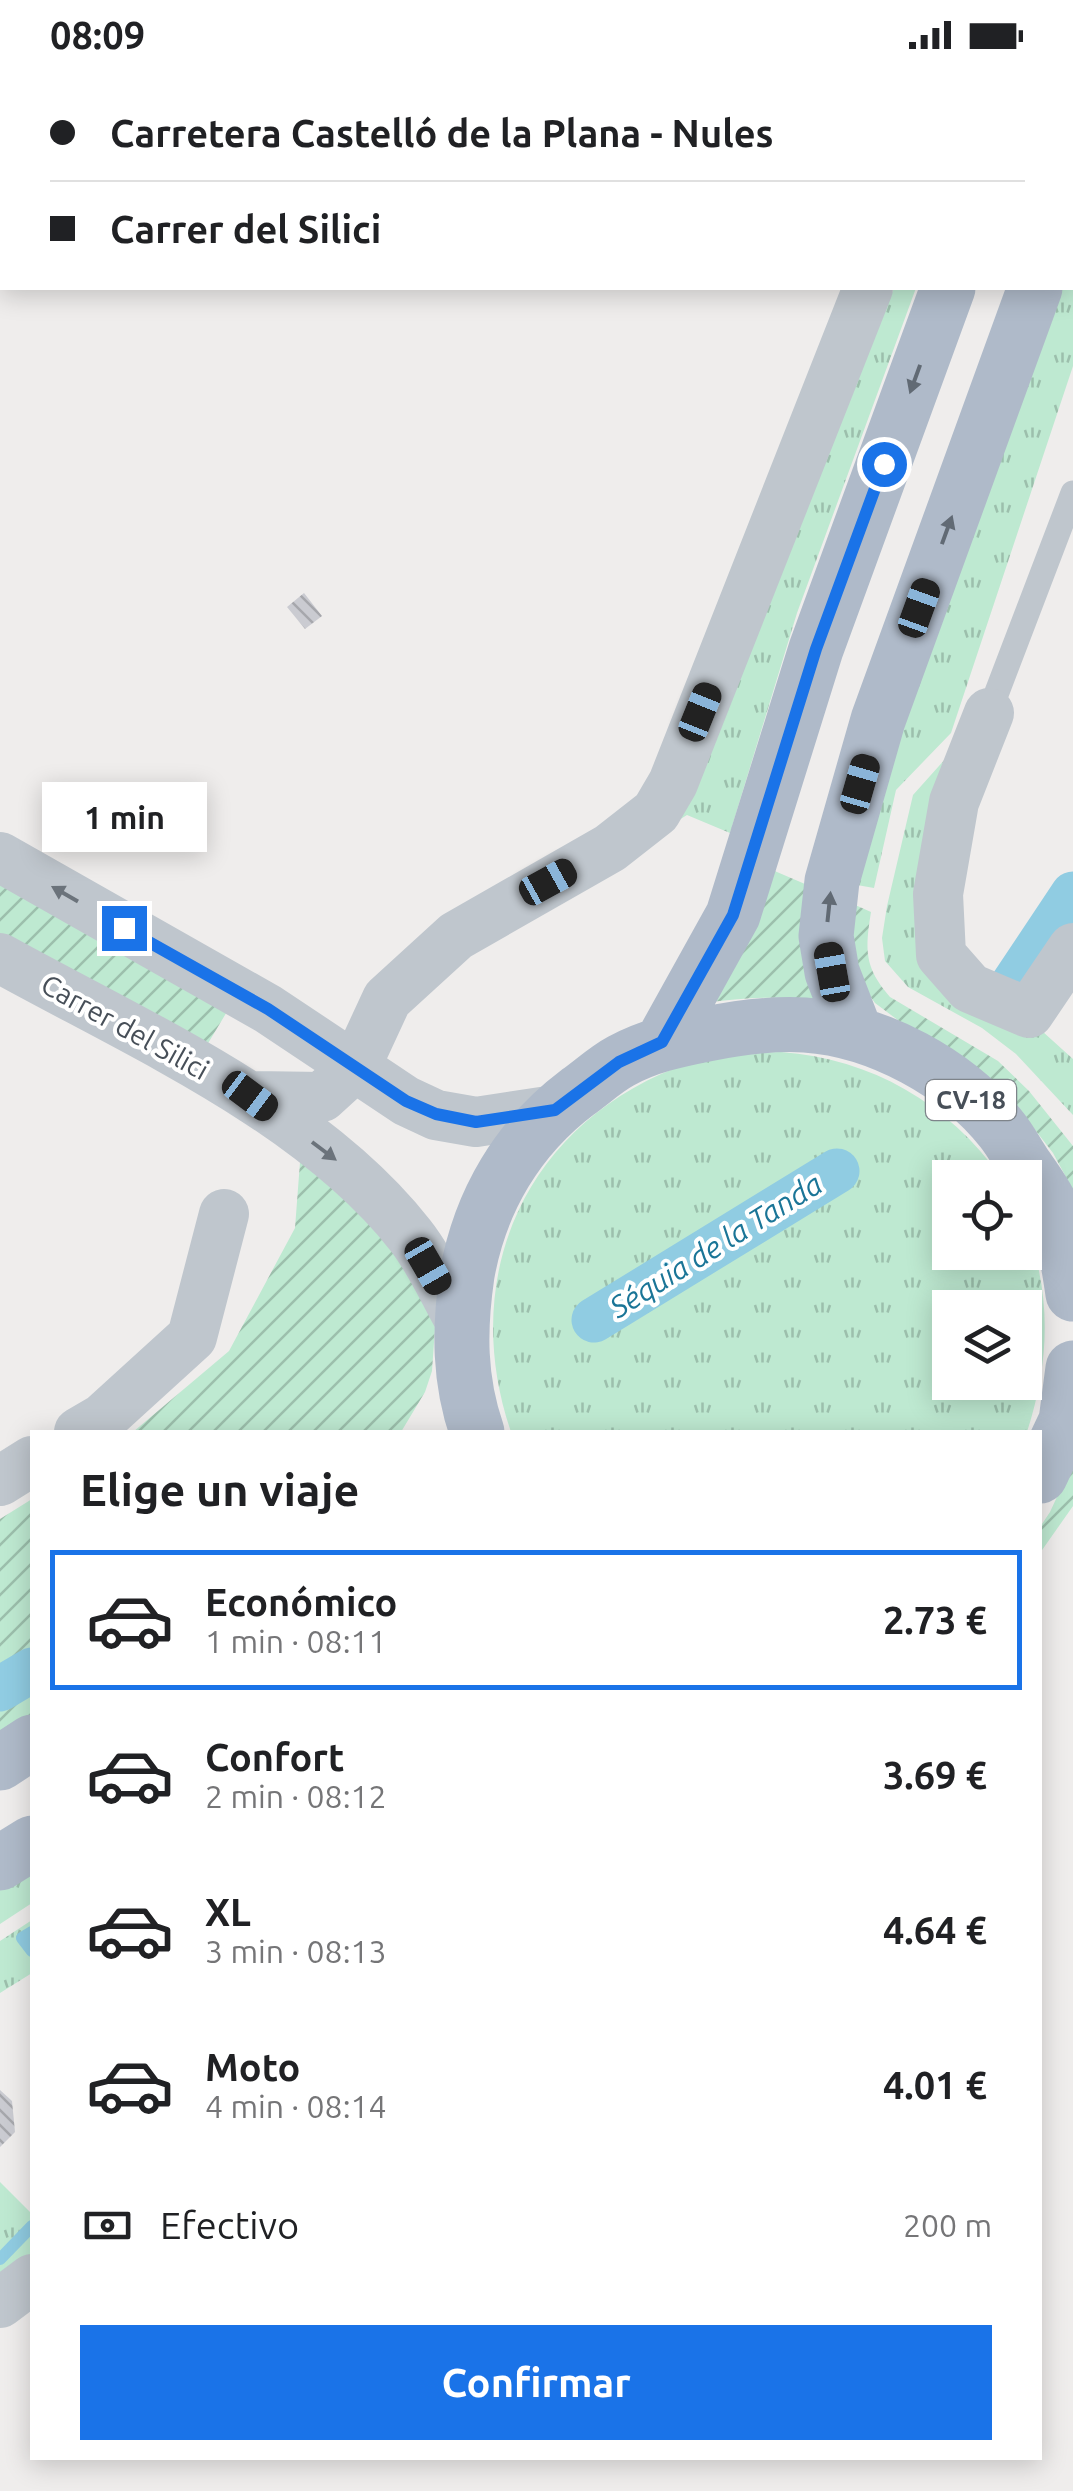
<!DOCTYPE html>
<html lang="es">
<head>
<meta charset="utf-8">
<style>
  body { margin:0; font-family:Ubuntu,sans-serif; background:#f6f6f6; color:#202124; height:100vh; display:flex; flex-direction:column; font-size:38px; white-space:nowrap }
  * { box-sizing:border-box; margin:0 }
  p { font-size:32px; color:#757577 }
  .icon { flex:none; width:55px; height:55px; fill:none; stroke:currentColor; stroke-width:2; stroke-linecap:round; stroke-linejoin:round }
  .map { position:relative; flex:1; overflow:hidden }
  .details { position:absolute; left:30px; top:1360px; width:1012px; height:1030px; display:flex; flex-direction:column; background:#fff; border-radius:0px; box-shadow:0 5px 25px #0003 }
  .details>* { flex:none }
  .hud { position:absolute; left:0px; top:0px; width:1075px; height:220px; box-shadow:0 5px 25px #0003; display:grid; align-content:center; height:220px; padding:0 50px; background:#fff }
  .buttons { position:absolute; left:932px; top:1090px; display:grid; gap:20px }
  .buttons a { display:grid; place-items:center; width:110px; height:110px; border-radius:0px; background:#fff; box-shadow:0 5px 25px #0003; font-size:50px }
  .end { position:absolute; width:45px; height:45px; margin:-22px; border:12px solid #1a73e8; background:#fff; box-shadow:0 0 0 5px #fff }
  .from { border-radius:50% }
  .bubble { position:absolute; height:70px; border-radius:0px; background:#fff; box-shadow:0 5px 25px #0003; font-size:32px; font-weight:600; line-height:70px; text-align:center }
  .car { position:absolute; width:30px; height:60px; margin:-30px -15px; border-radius:12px; box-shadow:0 0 8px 2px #0007; background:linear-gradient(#222 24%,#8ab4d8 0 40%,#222 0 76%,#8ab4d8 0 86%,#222 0) }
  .hud b { display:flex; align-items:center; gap:35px; height:95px; font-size:38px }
  .hud b+b { border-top:2px solid #e0e0e0 }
  .hud i { width:25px; height:25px; background:#202124 }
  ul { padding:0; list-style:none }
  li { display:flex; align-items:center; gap:30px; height:140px; margin:0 20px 15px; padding:0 30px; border:5px solid transparent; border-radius:0px }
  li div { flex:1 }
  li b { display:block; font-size:38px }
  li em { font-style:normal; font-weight:600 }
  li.selected { border-color:#1a73e8 }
  li>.icon { width:90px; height:90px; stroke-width:1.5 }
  h2 { padding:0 50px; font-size:45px; line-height:120px }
  .pay { display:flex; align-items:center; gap:25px; height:110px; padding:0 50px; font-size:38px }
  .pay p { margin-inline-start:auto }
  .action { display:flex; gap:20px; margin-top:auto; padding:20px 50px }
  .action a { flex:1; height:115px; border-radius:0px; background:#1a73e8; color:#fff; font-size:40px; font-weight:600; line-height:115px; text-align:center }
  .status { display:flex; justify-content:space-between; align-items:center; height:70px; padding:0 50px; background:#fff; direction:ltr }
  .status svg { height:28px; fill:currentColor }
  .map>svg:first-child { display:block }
</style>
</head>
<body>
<div class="status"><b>08:09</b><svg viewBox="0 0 49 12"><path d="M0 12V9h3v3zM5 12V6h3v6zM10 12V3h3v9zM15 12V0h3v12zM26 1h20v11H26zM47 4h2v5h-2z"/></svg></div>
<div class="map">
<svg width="1073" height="2421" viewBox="0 0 1073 2421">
  <defs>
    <pattern id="grass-tufts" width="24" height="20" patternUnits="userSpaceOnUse" patternTransform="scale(2.5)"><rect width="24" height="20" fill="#bee9d1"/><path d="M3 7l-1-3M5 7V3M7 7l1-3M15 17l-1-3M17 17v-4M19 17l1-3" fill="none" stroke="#9cbfac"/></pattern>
    <pattern id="garden-furrows" width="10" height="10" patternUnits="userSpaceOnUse" patternTransform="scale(2.5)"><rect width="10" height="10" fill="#bee9d1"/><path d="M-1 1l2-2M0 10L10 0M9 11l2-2" fill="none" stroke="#9cbfac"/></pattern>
    <pattern id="building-back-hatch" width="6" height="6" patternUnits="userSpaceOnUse" patternTransform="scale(2.5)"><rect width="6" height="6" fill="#cacbd1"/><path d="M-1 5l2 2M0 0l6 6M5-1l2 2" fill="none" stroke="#a6a7ac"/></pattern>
  </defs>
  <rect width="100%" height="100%" fill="#efedec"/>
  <path fill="url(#grass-tufts)" fill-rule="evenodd" d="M 1073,177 L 1073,296 L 951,663 L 896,720 L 874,818 L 857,815 L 882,717 L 1058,218 L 1072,218 Z
    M 894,218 L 916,218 L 797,543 L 730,763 L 687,745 L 671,755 Z
    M 964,668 L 937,884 L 1032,952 L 1073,989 L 1073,1045 L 1016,984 L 982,958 L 908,917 L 885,891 L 882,868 L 887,836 L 913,725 Z
    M 781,982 C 872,989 948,1033 1001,1107 L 950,1108 L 950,1182 L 1025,1182 L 1025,1153 C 1052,1224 1050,1291 1027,1362 L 511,1362 C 461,1216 517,1069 661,1004 C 698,987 741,983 781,982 ZM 950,1238 L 1025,1238 L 1025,1312 L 950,1312 Z
    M 32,1797 L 32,1833 L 0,1854 L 0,1817 Z
    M 32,1850 L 32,1903 L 0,1923 L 0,1871 Z
    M 0,2112 L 32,2144 L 32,2190 L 0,2215 Z"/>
  <path fill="url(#garden-furrows)" d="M 770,799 L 805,814 L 822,934 C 785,924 748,928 711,932 Z
    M 0,805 L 231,935 L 204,980 L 0,866 Z
    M 853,834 L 871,842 C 865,880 864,897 890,927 L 998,991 L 1029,1021 L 1073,1076 L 1073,1120 L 1053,1083 L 1022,1043 L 875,933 C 850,897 853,877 853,834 Z
    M 301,1079 L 374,1135 L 429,1232 L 435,1258 L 432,1301 L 425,1322 L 401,1362 L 133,1362 L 229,1281 L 295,1158 Z
    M 1073,1392 L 1073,1436 L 1040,1483 L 1040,1457 L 1050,1442 Z
    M 32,1429 L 32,1648 L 0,1668 L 0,1449 Z"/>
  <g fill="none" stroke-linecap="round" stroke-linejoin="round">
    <path stroke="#90cce2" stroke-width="12" d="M 32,1862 L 22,1868 L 32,1881
      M 0,2189 L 32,2156"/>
    <path stroke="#90cce2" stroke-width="45" d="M 1003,929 L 1073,824
      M 594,1250 L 837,1101
      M 0,1619 L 32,1600"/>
  </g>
  <path fill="url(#building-back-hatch)" d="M 304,523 L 322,546 L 305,559 L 287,537 Z
    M 0,2020 L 12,2031 L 15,2062 L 0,2077 Z"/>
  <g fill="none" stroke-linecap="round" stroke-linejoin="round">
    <path stroke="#bfc6cd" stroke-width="25" d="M 989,643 L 1073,423"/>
    <path stroke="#bfc6cd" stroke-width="50" d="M 953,2 L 954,0
      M 989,643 L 954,732 L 938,824 L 941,885 L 970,918 L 1029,943 L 1073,878
      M 0,787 L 268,939 L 406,1031 L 436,1045 L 476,1052 L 555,1040
      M 0,888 C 137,964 312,1040 410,1165 C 430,1190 444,1223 460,1251
      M 249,1026 L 322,1027 L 356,996 L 387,929 L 456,866 L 610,778 L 656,742 L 673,713 L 868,218
      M 79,1362 L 103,1348 L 192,1267 L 224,1144
      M 0,1411 L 32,1391
      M 0,2233 L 32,2209"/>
    <path stroke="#afbac9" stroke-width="55" d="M 1029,2 L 1030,0
      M 1072,117 L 1073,116
      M 856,964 L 832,902 L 826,866 L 832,811 L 878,650 L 1035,218
      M 662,973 L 733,845 L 816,579 L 948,218
      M 477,1362 C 459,1310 459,1260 467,1205 C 480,1131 518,1067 578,1022 C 592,1012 606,999 621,991 C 648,976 677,970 707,964 C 741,957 771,953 805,955 C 878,960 957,1003 1002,1060 C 1011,1071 1018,1085 1027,1098 C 1035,1110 1045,1123 1051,1136 C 1064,1163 1069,1196 1073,1224
      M 1040,1406 L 1066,1351 L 1073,1298
      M 0,1693 L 32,1672
      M 0,1793 L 32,1773"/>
  </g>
  <defs><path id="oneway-solid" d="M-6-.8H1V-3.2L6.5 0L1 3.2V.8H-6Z" transform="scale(2.5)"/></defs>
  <g fill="#616a74">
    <use href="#oneway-solid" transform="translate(915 309) rotate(110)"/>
    <use href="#oneway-solid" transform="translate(947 460) rotate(-70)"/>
    <use href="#oneway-solid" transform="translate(829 837) rotate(-84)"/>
  </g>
  <g fill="#6b737b">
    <use href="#oneway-solid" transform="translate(65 824) rotate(-150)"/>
    <use href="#oneway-solid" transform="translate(324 1081) rotate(37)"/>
  </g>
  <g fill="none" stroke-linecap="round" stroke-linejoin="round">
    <path stroke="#1a73e8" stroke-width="12" d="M 124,858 L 268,939 L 406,1031 L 436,1044 L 476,1052 L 555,1040 L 619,992 L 662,972 L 733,845 L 816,579 L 884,394"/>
  </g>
  <g text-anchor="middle" stroke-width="8" stroke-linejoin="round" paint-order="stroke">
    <rect fill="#fff" stroke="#7e848a" stroke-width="2.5" x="926" y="1010" width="90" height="40" rx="8"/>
    <g font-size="25" font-weight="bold" fill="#474f58">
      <text x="971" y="1039">CV-18</text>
    </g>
    <g font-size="28" fill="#474f58" stroke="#fff">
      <text transform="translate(125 957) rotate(29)" y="10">Carrer del Silici</text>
    </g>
    <g font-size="30" font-style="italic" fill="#1a7597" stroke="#fff">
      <text transform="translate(716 1176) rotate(-32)" y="10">Séquia de la Tanda</text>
    </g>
  </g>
</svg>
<div class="buttons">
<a><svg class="icon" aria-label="locate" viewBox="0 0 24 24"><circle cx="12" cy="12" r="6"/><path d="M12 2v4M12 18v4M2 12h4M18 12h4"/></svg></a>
<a><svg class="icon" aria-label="layers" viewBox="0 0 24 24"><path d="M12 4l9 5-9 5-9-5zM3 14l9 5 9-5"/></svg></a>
</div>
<i class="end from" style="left:884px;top:394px"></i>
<i class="end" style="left:124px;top:858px"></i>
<div class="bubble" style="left:42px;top:712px;width:165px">1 min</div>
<i class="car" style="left:919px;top:538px;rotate:20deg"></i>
<i class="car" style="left:700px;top:642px;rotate:22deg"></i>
<i class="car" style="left:860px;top:714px;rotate:16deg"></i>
<i class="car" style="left:548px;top:812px;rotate:61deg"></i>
<i class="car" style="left:832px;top:902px;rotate:350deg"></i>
<i class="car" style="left:250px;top:1026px;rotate:127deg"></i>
<i class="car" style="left:428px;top:1196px;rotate:150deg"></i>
<div class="hud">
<b><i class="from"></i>Carretera Castelló de la Plana - Nules</b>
<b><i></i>Carrer del Silici</b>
</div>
<section class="details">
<h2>Elige un viaje</h2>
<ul>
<li class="selected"><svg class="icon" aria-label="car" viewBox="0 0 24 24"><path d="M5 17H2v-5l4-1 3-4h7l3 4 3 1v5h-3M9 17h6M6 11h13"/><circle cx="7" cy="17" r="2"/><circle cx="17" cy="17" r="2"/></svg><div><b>Económico</b><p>1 min · 08:11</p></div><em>2.73 €</em></li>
<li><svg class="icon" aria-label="car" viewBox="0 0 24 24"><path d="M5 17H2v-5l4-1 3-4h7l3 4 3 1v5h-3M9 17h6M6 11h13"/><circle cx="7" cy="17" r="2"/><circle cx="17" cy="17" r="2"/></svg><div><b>Confort</b><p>2 min · 08:12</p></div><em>3.69 €</em></li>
<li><svg class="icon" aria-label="car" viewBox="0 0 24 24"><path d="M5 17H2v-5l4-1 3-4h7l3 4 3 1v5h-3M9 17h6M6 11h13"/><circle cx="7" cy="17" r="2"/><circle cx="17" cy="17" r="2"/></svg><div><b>XL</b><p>3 min · 08:13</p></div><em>4.64 €</em></li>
<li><svg class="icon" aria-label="car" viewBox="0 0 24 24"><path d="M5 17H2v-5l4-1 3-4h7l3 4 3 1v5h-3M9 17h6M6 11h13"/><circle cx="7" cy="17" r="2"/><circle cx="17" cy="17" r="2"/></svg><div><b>Moto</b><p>4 min · 08:14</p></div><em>4.01 €</em></li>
</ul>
<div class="pay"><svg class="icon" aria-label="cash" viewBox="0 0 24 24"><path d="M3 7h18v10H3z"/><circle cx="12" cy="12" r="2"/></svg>Efectivo<p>200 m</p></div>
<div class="action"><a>Confirmar</a></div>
</section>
</div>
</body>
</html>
